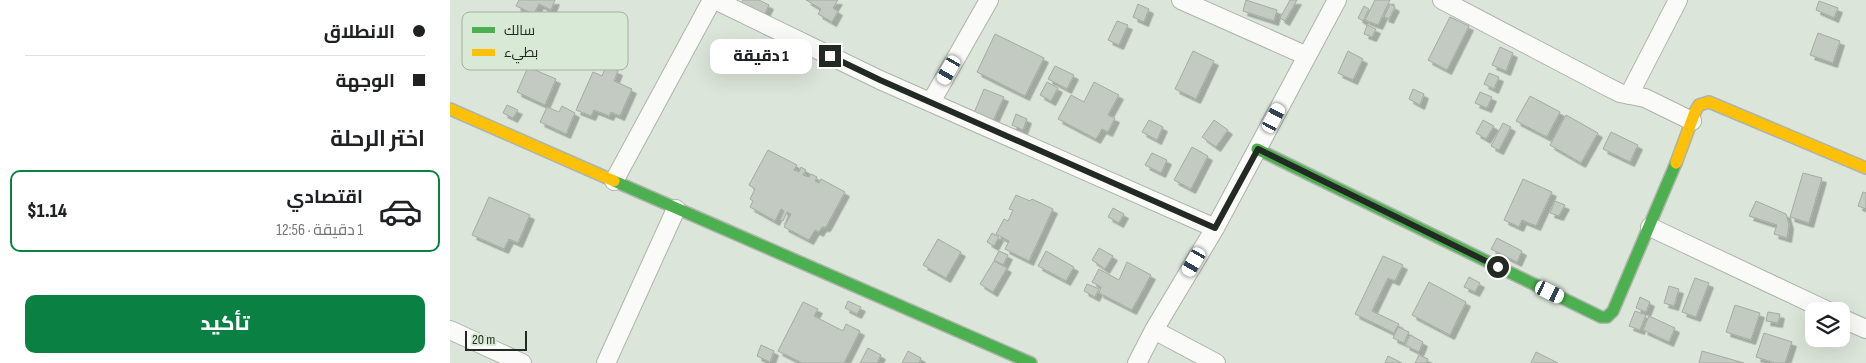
<!DOCTYPE html>
<html lang="ar">
<head>
<meta charset="utf-8">
<style>
  body { margin:0; font-family:"Sofia Sans Condensed",Cairo,sans-serif; background:#f6f6f6; color:#202124; direction:rtl; height:100vh; display:flex; flex-direction:column; font-size:19px; white-space:nowrap }
  * { box-sizing:border-box; margin:0 }
  p { font-size:16px; color:#757577 }
  .icon { flex:none; width:28px; height:28px; fill:none; stroke:currentColor; stroke-width:2; stroke-linecap:round; stroke-linejoin:round }
  .map { position:relative; flex:1; overflow:hidden; direction:ltr }
  .side { display:flex; flex-direction:column; background:#fff; width:450px }
  .side>* { flex:none }
  .top-card { display:grid; align-content:center; height:110px; padding:0 25px; background:#fff }
  .fabs { position:absolute; left:1355px; top:302px; display:grid; gap:10px }
  .fabs a { display:grid; place-items:center; width:45px; height:45px; border-radius:10px; background:#fff; box-shadow:0 5px 20px #0002; font-size:25px }
  .scale { position:absolute; left:15px; bottom:12px; width:62px; box-sizing:border-box; padding-left:5px; border:2px solid #232a23; border-top:0; font-size:14px; line-height:18px; white-space:nowrap; color:#232a23; -webkit-text-stroke:4px #d8ead5; paint-order:stroke }
  .end { position:absolute; width:22px; height:22px; margin:-11px; border:6px solid #232a23; background:#fff; box-shadow:0 0 0 2px #fff }
  .from { border-radius:50% }
  .bubble { position:absolute; height:35px; border-radius:10px; background:#fff; box-shadow:0 5px 20px #0002; font-size:16px; font-weight:800; line-height:35px; text-align:center; direction:rtl }
  .car { position:absolute; width:15px; height:30px; margin:-15px -8px; border-radius:6px; box-shadow:0 0 4px 1px #0007; background:linear-gradient(#fff 24%,#345 0 40%,#fff 0 76%,#345 0 86%,#fff 0) }
  .top-card b { display:flex; align-items:center; gap:18px; height:48px; font-size:19px }
  .top-card b+b { border-top:1px solid #e0e0e0 }
  .top-card i { width:12px; height:12px; background:#202124 }
  ul { padding:0; list-style:none }
  li { display:flex; align-items:center; gap:15px; height:82px; margin:0 10px 8px; padding:0 15px; border:2px solid #e0e0e0; border-radius:10px }
  li div { flex:1 }
  li b { display:block; font-size:19px }
  li em { font-style:normal; font-weight:800 }
  li.selected { border-color:#0b8043 }
  li>.icon { width:45px; height:45px; stroke-width:1.5 }
  h2 { padding:0 25px; font-size:22px; line-height:60px }
  .cta { display:flex; gap:10px; margin-top:auto; padding:10px 25px }
  .cta a { flex:1; height:58px; border-radius:10px; background:#0b8043; color:#fff; font-size:20px; font-weight:800; line-height:58px; text-align:center }
  main { display:flex; flex:1; min-height:0 }
  .map>svg:first-child { display:block }
</style>
</head>
<body>
<main>
<div class="map">
<svg width="1416" height="363" viewBox="0 0 1416 363">
  <defs>
    <filter id="shadow"><feDropShadow dx="4.5" dy="4.5" stdDeviation="0" flood-color="#0004"/></filter>
  </defs>
  <rect width="100%" height="100%" fill="#dce5da"/>
  <path fill="#c3cac2" stroke="#a4aba3" filter="url(#shadow)" d="M 69,0 L 105,0 L 101,10 L 89,4 L 84,14 L 66,6 Z
    M 293,0 L 309,0 L 319,5 L 313,17 L 290,6 Z
    M 356,0 L 388,0 L 383,8 L 388,11 L 382,22 L 368,14 L 371,9 Z
    M 796,0 L 827,10 L 824,21 L 793,11 Z
    M 840,0 L 847,0 L 835,21 L 830,18 Z
    M 925,0 L 940,0 L 928,25 L 915,20 Z
    M 1369,1 L 1388,8 L 1384,18 L 1366,10 Z
    M 688,4 L 699,9 L 694,22 L 683,17 Z
    M 940,4 L 945,7 L 939,19 L 934,17 Z
    M 914,6 L 919,9 L 913,21 L 908,18 Z
    M 142,12 L 152,16 L 143,37 L 133,33 Z
    M 1000,17 L 1019,26 L 997,70 L 978,60 Z
    M 667,21 L 678,25 L 669,45 L 658,40 Z
    M 917,25 L 926,29 L 922,37 L 914,34 Z
    M 1368,33 L 1390,41 L 1383,63 L 1360,55 Z
    M 545,34 L 594,58 L 575,96 L 527,72 Z
    M 1050,47 L 1063,53 L 1056,71 L 1042,65 Z
    M 743,51 L 764,61 L 746,99 L 725,89 Z
    M 898,51 L 913,59 L 903,80 L 888,73 Z
    M 156,66 L 168,71 L 164,81 L 182,89 L 170,116 L 161,112 L 159,116 L 144,110 L 141,116 L 126,110 L 143,72 L 152,76 Z
    M 605,66 L 624,75 L 617,89 L 598,79 Z
    M 78,67 L 106,79 L 95,105 L 67,92 Z
    M 1039,73 L 1049,77 L 1044,89 L 1034,84 Z
    M 597,82 L 608,88 L 601,101 L 590,95 Z
    M 644,82 L 669,95 L 658,115 L 665,118 L 658,132 L 652,129 L 646,139 L 608,119 L 621,95 L 634,102 Z
    M 534,89 L 554,97 L 543,121 L 524,113 Z
    M 963,89 L 974,94 L 970,105 L 959,99 Z
    M 1030,92 L 1042,97 L 1037,108 L 1025,103 Z
    M 1080,96 L 1110,112 L 1097,137 L 1066,121 Z
    M 57,105 L 68,110 L 63,118 L 53,113 Z
    M 112,106 L 125,113 L 116,134 L 90,122 L 97,107 L 109,112 Z
    M 566,114 L 577,119 L 573,130 L 562,125 Z
    M 1116,115 L 1148,133 L 1131,163 L 1100,145 Z
    M 699,120 L 713,127 L 707,140 L 692,132 Z
    M 764,120 L 778,130 L 766,147 L 752,137 Z
    M 1033,120 L 1044,126 L 1036,139 L 1026,133 Z
    M 1053,123 L 1061,127 L 1049,150 L 1041,146 Z
    M 1161,132 L 1188,145 L 1180,162 L 1153,149 Z
    M 742,147 L 758,156 L 741,189 L 724,180 Z
    M 318,150 L 347,165 L 344,170 L 349,172 L 351,167 L 356,170 L 353,175 L 359,177 L 361,174 L 367,177 L 365,181 L 369,183 L 371,179 L 395,192 L 376,227 L 372,227 L 369,232 L 365,230 L 359,240 L 334,227 L 341,214 L 337,212 L 333,221 L 330,220 L 334,211 L 331,209 L 325,221 L 300,207 L 303,201 L 300,199 L 305,189 L 299,185 Z
    M 702,153 L 717,160 L 711,173 L 695,165 Z
    M 1353,173 L 1372,178 L 1359,223 L 1340,217 Z
    M 1073,179 L 1102,192 L 1086,226 L 1072,220 L 1069,227 L 1054,220 Z
    M 1413,192 L 1416,193 L 1416,209 L 1408,206 Z
    M 566,195 L 580,201 L 582,199 L 603,209 L 579,261 L 555,249 L 559,241 L 546,234 L 554,219 L 558,221 L 563,210 L 559,209 Z
    M 39,197 L 80,215 L 68,243 L 59,239 L 54,249 L 22,235 Z
    M 1105,201 L 1115,205 L 1109,216 L 1100,213 Z
    M 1306,201 L 1336,214 L 1339,225 L 1337,238 L 1324,234 L 1327,225 L 1299,216 Z
    M 663,208 L 674,214 L 669,223 L 658,217 Z
    M 542,233 L 549,237 L 544,246 L 537,242 Z
    M 1047,238 L 1072,251 L 1067,262 L 1041,249 Z
    M 488,239 L 511,252 L 496,278 L 473,265 Z
    M 649,248 L 663,256 L 655,269 L 642,260 Z
    M 549,251 L 558,255 L 553,265 L 544,260 Z
    M 596,251 L 624,267 L 616,281 L 588,266 Z
    M 933,256 L 953,265 L 945,281 L 938,278 L 922,311 L 949,324 L 944,333 L 905,314 Z
    M 544,261 L 557,268 L 543,292 L 530,284 Z
    M 677,262 L 701,275 L 682,310 L 649,293 L 651,287 L 642,282 L 649,269 L 669,280 Z
    M 1019,277 L 1030,283 L 1025,292 L 1014,287 Z
    M 1245,278 L 1259,283 L 1246,317 L 1232,312 Z
    M 979,282 L 1016,302 L 1000,335 L 962,315 Z
    M 637,284 L 649,289 L 645,297 L 634,291 Z
    M 1219,286 L 1229,289 L 1224,306 L 1214,303 Z
    M 1190,297 L 1200,302 L 1196,312 L 1186,308 Z
    M 398,301 L 411,307 L 407,314 L 395,308 Z
    M 353,302 L 368,309 L 364,316 L 393,331 L 396,324 L 410,331 L 394,363 L 352,363 L 328,351 Z
    M 1285,305 L 1310,313 L 1301,340 L 1276,332 Z
    M 1185,311 L 1196,315 L 1190,330 L 1179,326 Z
    M 1318,312 L 1330,314 L 1328,323 L 1316,321 Z
    M 1199,316 L 1225,328 L 1219,342 L 1193,330 Z
    M 948,327 L 959,332 L 954,343 L 943,338 Z
    M 1314,333 L 1342,342 L 1335,363 L 1325,363 L 1306,357 Z
    M 960,335 L 973,342 L 969,352 L 955,345 Z
    M 311,345 L 324,351 L 320,362 L 307,356 Z
    M 418,348 L 431,355 L 427,363 L 410,363 Z
    M 458,351 L 471,358 L 469,363 L 452,363 Z
    M 1252,351 L 1294,363 L 1249,363 Z
    M 1086,352 L 1108,363 L 1081,363 Z
    M 969,355 L 978,359 L 976,363 L 965,363 Z
    M 938,356 L 952,363 L 935,363 Z"/>
  <g fill="none" stroke-linecap="round" stroke-linejoin="round">
    <g stroke="#adb4ab" stroke-width="20">
      <path id="street" d="M 265,0 L 430,80 L 765,228
        M 731,0 L 857,56
        M 992,0 L 1154,85 L 1170,93 L 1195,98 L 1242,121
        M 1179,95 L 1228,0
        M 481,102 L 539,0
        M 164,181 L 262,0
        M 1200,227 L 1378,311
        M 1391,318 L 1416,329
        M 0,330 L 72,363
        M 704,330 L 766,363
        M 156,363 L 226,209
        M 687,363 L 704,330 L 765,228 L 887,0"/>
    </g>
    <g stroke="#adb4ab" stroke-width="14">
      <path id="fast" d="M 807,149 L 1151,317 L 1157,317 L 1163,311 L 1226,163
        M 164,181 L 581,363"/>
    </g>
    <g stroke="#adb4ab" stroke-width="14">
      <path id="slow" d="M 0,109 L 164,181
        M 1226,163 L 1245,112 L 1249,105 L 1259,102 L 1416,168"/>
    </g>
    <use href="#street" stroke="#fafbf9" stroke-width="18"/>
    <use href="#fast" stroke="#4caf50" stroke-width="11"/>
    <use href="#slow" stroke="#ffc107" stroke-width="11"/>
  </g>
  <g fill="none" stroke-linecap="round" stroke-linejoin="round">
    <path stroke="#232a23" stroke-width="6" d="M 380,56 L 430,80 L 765,228 L 808,149 L 1048,267"/>
  </g>
  <rect x="12" y="12" width="166" height="58" rx="8" fill="#d8ead5" stroke="#a2b0a0" stroke-width="1"/>
  <rect x="22" y="27" width="23" height="6" fill="#4caf50"/>
  <rect x="22" y="49" width="23" height="7" fill="#ffc107"/>
  <g font-size="14" fill="#232a23">
    <text x="54" y="35">سالك</text>
    <text x="54" y="57">بطيء</text>
  </g>
</svg>
<div class="fabs">
<a><svg class="icon" aria-label="layers" viewBox="0 0 24 24"><path d="M12 4l9 5-9 5-9-5zM3 14l9 5 9-5"/></svg></a>
</div>
<div class="scale">20 m</div>
<i class="end from" style="left:1048px;top:267px"></i>
<i class="end" style="left:380px;top:56px"></i>
<div class="bubble" style="left:260px;top:39px;width:102px">1 دقيقة</div>
<i class="car" style="left:499px;top:70px;rotate:210deg"></i>
<i class="car" style="left:824px;top:118px;rotate:28deg"></i>
<i class="car" style="left:744px;top:262px;rotate:210deg"></i>
<i class="car" style="left:1100px;top:292px;rotate:116deg"></i>
</div>
<section class="side">
<div class="top-card">
<b><i class="from"></i>الانطلاق</b>
<b><i></i>الوجهة</b>
</div>
<h2>اختر الرحلة</h2>
<ul>
<li class="selected"><svg class="icon" aria-label="car" viewBox="0 0 24 24"><path d="M5 17H2v-5l4-1 3-4h7l3 4 3 1v5h-3M9 17h6M6 11h13"/><circle cx="7" cy="17" r="2"/><circle cx="17" cy="17" r="2"/></svg><div><b>اقتصادي</b><p>1 دقيقة · 12:56</p></div><em>$1.14</em></li>
</ul>
<div class="cta"><a>تأكيد</a></div>
</section>
</main>
</body>
</html>
